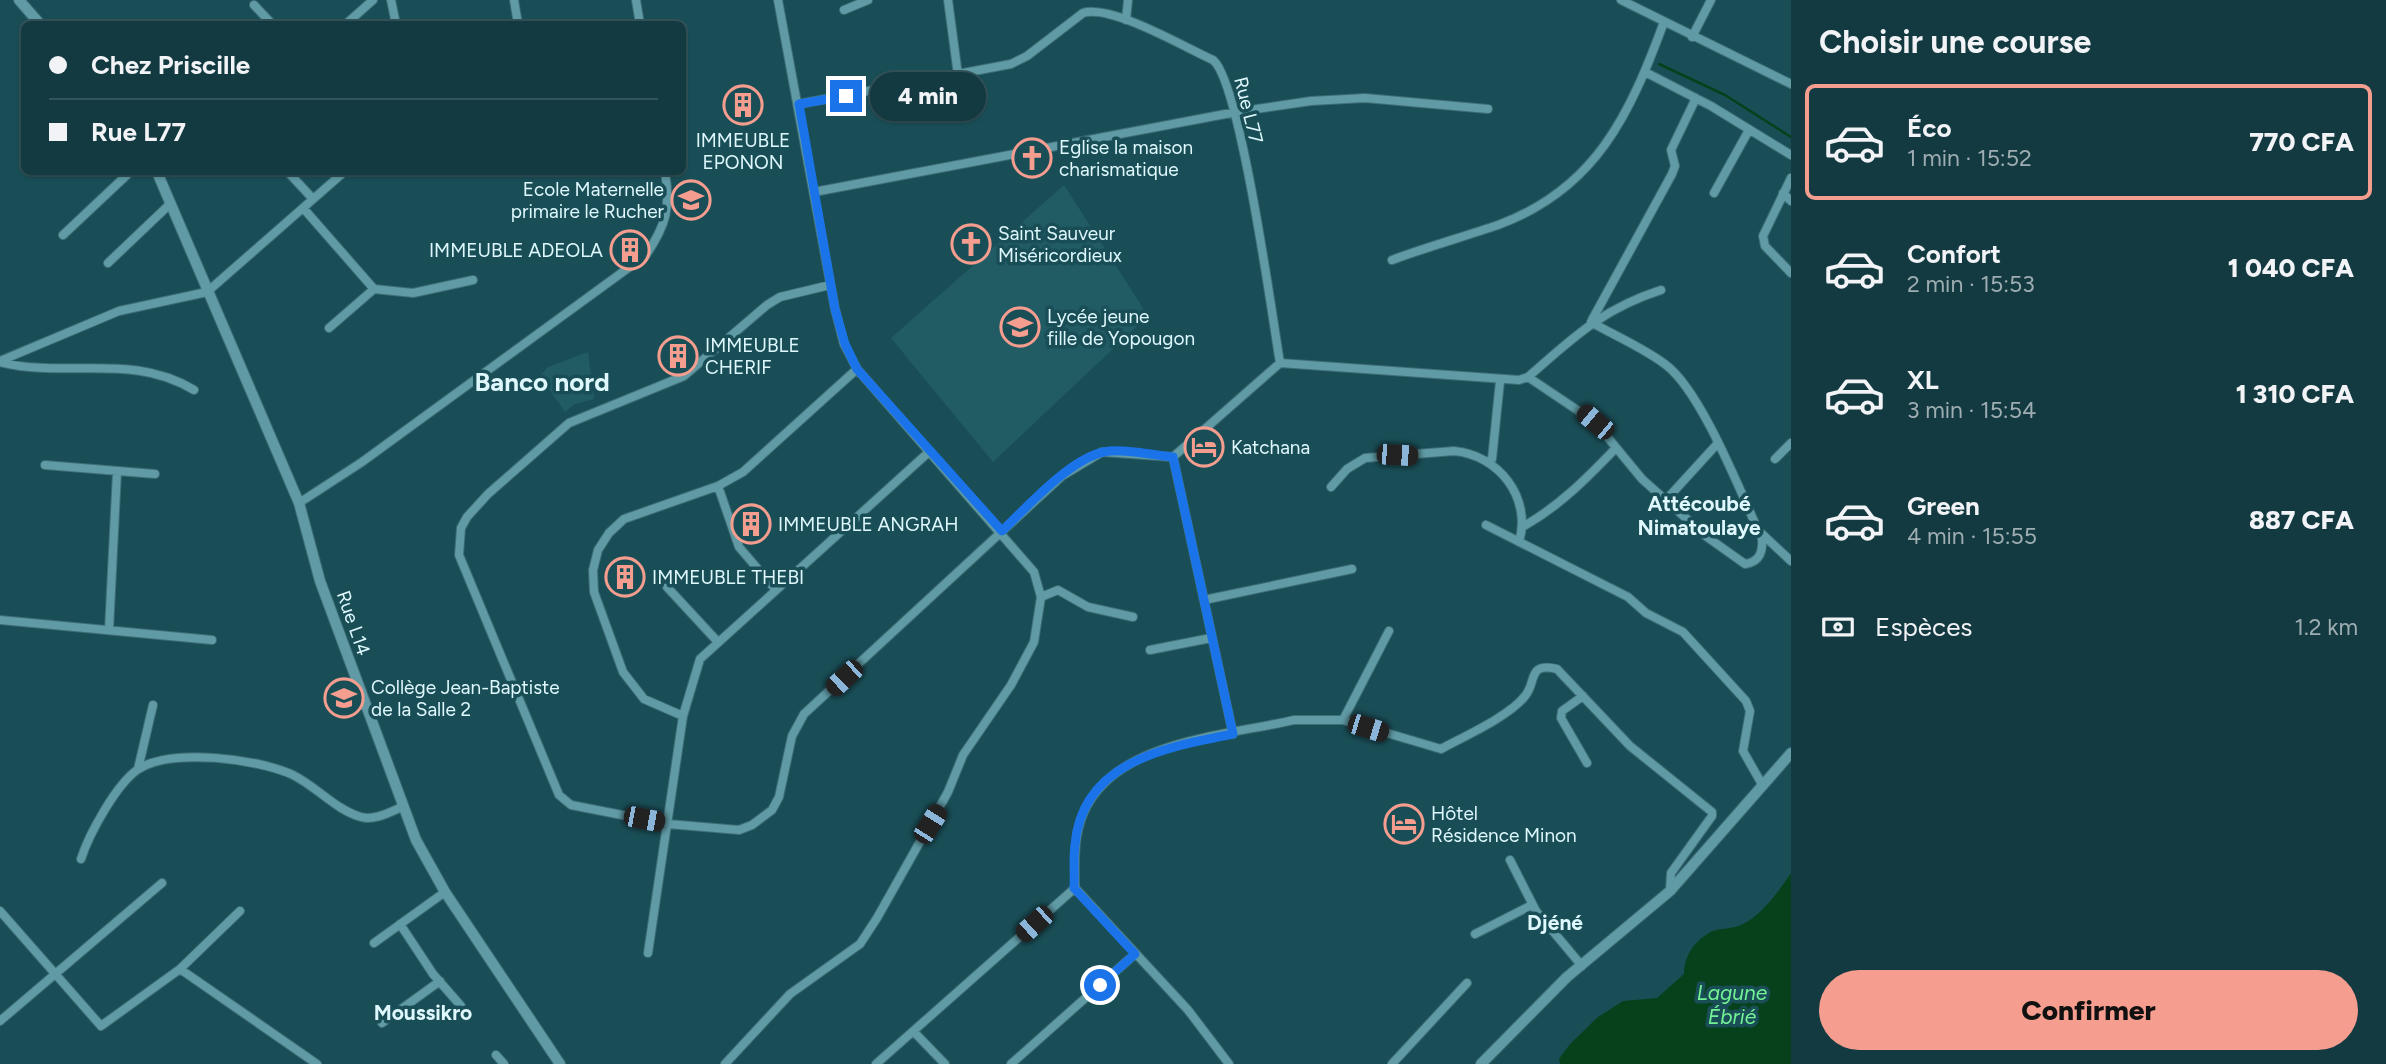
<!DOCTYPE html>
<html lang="fr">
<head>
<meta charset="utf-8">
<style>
  body { margin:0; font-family:Figtree,sans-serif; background:#21454c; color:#f1f3f6; height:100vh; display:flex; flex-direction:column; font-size:26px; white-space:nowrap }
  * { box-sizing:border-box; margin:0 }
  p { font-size:23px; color:#9dadb1 }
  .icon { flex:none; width:38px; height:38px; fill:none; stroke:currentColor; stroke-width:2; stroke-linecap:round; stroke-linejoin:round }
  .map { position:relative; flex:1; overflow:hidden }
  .drawer { display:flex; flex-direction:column; background:#143a41; width:595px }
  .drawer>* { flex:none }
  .guide { position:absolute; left:21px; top:21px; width:665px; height:154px; border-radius:10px; box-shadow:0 2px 5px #0004,0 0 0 2px #33545a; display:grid; align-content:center; height:154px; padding:0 28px; background:#143a41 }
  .end { position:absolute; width:32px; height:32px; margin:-16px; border:9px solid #1a73e8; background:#fff; box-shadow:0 0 0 4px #fff }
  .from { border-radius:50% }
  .bubble { position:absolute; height:49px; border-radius:24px; background:#143a41; box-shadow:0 2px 5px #0004,0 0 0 2px #33545a; font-size:23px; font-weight:800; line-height:49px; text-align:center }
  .car { position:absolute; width:21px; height:42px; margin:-21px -10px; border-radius:9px; box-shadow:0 0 5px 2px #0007; background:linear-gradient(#222 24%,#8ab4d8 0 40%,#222 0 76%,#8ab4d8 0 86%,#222 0) }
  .guide b { display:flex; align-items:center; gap:24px; height:66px; font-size:26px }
  .guide b+b { border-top:2px solid #33545a }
  .guide i { width:18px; height:18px; background:#f1f3f6 }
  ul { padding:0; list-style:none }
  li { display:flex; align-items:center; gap:21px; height:116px; margin:0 14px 10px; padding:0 14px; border:4px solid transparent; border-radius:10px }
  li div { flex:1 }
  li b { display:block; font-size:26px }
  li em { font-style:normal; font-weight:800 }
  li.on { border-color:#f59d8e }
  li>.icon { width:63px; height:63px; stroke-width:1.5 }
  h2 { padding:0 28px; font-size:32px; line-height:84px }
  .pay { display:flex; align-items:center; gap:18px; height:77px; padding:0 28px; font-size:26px }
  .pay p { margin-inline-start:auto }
  .primary-button { display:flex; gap:14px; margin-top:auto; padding:14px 28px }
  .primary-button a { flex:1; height:80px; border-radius:42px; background:#f59d8e; color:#111; font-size:28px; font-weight:800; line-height:80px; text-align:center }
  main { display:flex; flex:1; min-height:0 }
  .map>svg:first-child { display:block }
</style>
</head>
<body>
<main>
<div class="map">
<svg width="1791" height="1064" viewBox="0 0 1791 1064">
  <rect width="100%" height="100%" fill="#1a4e57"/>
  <path fill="#215c65" d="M 1064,185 L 1148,316 L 993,462 L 891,338 Z
    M 588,352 L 594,399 L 575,404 L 565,412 L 540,376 L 548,367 Z"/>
  <path fill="#06411c" d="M 1791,873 L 1791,1064 L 1560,1064 L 1559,1059 L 1570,1044 L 1598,1017 L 1623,1001 L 1657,998 L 1684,974 C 1684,956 1695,939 1713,931 C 1722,928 1732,929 1741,925 C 1762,915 1778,892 1791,873 Z"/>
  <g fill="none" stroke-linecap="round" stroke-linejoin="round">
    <path stroke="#06411c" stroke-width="2.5" d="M 1659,64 L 1725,95 L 1791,137"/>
    <g stroke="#3d6d75" stroke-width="10">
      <path id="minor" d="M 391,0 L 396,24
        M 514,0 L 518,24
        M 636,0 L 640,24
        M 948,0 L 958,75
        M 1621,0 L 1791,84
        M 254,5 L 272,24
        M 844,10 L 868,0
        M 1126,20 L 1128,0
        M 346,24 L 373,0
        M 1692,37 L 1711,0
        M 1645,72 L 1711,106 L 1791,155
        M 799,104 L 1011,64 L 1027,56 L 1083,13 C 1111,4 1184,47 1213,60 C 1240,81 1272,315 1280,363
        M 288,172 L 313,199
        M 465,172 L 480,172
        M 1791,178 L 1763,236 L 1765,246 L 1791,273
        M 814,192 L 1236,112 L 1311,101 L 1365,98 L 1488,109
        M 1714,193 L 1749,130
        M 1783,193 L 1791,201
        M 304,209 L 374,289 L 413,293 L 473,280
        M 63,235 L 130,172
        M 1392,260 C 1427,247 1463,237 1498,225 C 1596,189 1630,114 1664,22
        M 108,263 L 170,204
        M 830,285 L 780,297 L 767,305 L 684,376 L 569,423 L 488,494 L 467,517 L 461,528 L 459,555 L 559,795 L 571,805 L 668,824 L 739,830 L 752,825 L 772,810 L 779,797 L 792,736 L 804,714 L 1062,476 L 1102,452 L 1173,457 L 1280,363 L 1519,380 L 1528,377 C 1574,337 1602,309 1661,290
        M 1592,320 L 1672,174 L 1675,166 L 1671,150 L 1696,98
        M 329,328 L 374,289
        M 0,361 L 119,311 L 207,292 L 344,172
        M 0,362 C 66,379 132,352 194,390
        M 1528,377 L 1595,422 L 1642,479 L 1707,537 L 1745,564 C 1759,562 1763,553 1762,539 C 1742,496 1702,392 1666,365 C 1644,348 1615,336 1591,322
        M 1173,457 L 1233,734
        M 1775,459 L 1791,443
        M 1489,461 L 1492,459 L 1500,381
        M 45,465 L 155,474
        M 718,486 L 739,547 L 776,590
        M 1331,487 L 1347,469 L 1365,458 L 1454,451 C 1499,455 1532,498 1519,542
        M 1665,501 L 1718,443
        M 299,503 L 362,462 L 646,255 C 666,225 671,208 665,172
        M 1486,525 L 1628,597 L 1646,613 L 1683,632 L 1746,701 L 1750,711 L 1743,751 L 1763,786
        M 1524,526 C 1561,505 1587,478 1616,448
        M 1761,533 L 1791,561
        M 667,587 L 717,641
        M 1041,597 L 1058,590 L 1088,607 L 1133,617
        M 1204,600 L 1352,569
        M 0,620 L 212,640
        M 109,630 L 117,472
        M 1150,650 L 1211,638
        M 1583,696 L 1562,711 L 1561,718 L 1587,763
        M 683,716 L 644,699 L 623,672 L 594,592 L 593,570 L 598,550 L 609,533 L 624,519 L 718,486 L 743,472 L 857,369
        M 1343,720 L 1389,631
        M 138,769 L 153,705
        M 81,859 C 89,834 116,785 137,770 C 170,747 259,759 293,775 C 317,787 336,810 361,817 C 374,821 390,812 402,807
        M 1510,860 L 1536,911 L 1582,966
        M 0,911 L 101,1026 L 180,969 L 317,1064
        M 400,924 L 433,974 L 461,1006
        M 1475,934 L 1532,905
        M 374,943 L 445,892
        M 648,953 L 683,716 L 700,659 L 930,451
        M 180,969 L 240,911
        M 0,1021 L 162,883
        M 382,1023 L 440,981
        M 914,1032 L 945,1064
        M 496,1055 L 504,1064
        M 725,1064 L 790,994 L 860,944 L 877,918 L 948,792 L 963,755 L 1011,685 L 1034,642 L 1041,597 L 1034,572 L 857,369 L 844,344 L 835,309 L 778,0
        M 876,1064 L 1075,888
        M 1011,1064 L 1135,954
        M 1229,1064 L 1188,1010 L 1075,888 C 1075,863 1073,838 1083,814 C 1114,740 1226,736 1294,720 L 1343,720 L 1441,749 C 1463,737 1510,716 1525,696 C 1537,682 1527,662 1557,669 L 1630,746 L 1712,812 L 1712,816 L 1671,873 L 1670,891
        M 1392,1064 L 1467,983"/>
    </g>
    <g stroke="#3d6d75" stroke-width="12">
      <path id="tertiary" d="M 19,0 L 40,24
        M 157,172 L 299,503 L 320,581 L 416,840 L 445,892 L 560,1064
        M 1481,1064 L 1567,977 L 1670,891 L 1791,753"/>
    </g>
    <use href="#minor" stroke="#5f9aa5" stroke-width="8"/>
    <use href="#tertiary" stroke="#5f9aa5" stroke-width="10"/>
  </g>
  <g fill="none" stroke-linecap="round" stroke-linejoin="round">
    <path stroke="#1a73e8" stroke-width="9" d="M 846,96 L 799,104 L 835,309 L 845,344 L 857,369 L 1002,531 C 1027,507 1069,460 1103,452 C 1124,448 1151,455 1173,457 L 1233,734 C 1167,747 1082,761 1075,845 C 1073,859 1075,874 1074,888 L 1135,954 L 1100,985"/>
  </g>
  <defs>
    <g id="building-ring" transform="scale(2.0125)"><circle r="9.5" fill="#1a4e57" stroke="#f59d8e" stroke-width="1.5"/><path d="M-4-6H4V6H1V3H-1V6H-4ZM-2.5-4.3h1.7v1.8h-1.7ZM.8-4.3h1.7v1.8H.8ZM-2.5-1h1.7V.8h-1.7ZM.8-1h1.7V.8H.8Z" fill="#f59d8e"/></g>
    <g id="church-ring" transform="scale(2.0125)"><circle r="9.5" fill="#1a4e57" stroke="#f59d8e" stroke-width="1.5"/><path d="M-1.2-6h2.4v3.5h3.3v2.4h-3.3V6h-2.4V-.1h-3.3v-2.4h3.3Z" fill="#f59d8e"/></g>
    <g id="school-ring" transform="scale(2.0125)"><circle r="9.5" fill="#1a4e57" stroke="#f59d8e" stroke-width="1.5"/><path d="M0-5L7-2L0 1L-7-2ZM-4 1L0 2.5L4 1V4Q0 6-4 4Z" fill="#f59d8e"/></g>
    <g id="hotel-ring" transform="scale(2.0125)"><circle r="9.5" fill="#1a4e57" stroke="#f59d8e" stroke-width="1.5"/><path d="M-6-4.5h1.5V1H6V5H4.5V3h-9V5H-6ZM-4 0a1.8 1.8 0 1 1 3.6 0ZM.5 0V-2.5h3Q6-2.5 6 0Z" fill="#f59d8e"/></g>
  </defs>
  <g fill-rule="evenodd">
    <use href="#building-ring" x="743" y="105"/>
    <use href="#church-ring" x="1032" y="158"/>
    <use href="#school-ring" x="691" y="200"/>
    <use href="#church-ring" x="971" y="244"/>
    <use href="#building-ring" x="630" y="250"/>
    <use href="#school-ring" x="1020" y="327"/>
    <use href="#building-ring" x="678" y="356"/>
    <use href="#hotel-ring" x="1204" y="447"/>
    <use href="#building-ring" x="751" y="524"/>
    <use href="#building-ring" x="625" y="577"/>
    <use href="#school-ring" x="344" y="698"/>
    <use href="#hotel-ring" x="1404" y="824"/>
  </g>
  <g text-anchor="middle" stroke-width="7" stroke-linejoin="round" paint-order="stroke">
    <g font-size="19" fill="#def8fd" stroke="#1a4e57">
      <text transform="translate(1249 110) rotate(76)" y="7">Rue L77</text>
      <text transform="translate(354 623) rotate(71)" y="7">Rue L14</text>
    </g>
    <g font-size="19" fill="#def8fd" stroke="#1a4e57" text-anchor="start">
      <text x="743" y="147" text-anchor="middle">IMMEUBLE<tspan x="743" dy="22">EPONON</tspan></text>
      <text x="1059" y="154">Eglise la maison<tspan x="1059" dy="22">charismatique</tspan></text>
      <text x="664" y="196" text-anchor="end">Ecole Maternelle<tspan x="664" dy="22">primaire le Rucher</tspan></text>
      <text x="998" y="240">Saint Sauveur<tspan x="998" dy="22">Miséricordieux</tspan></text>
      <text x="603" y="257" text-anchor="end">IMMEUBLE ADEOLA</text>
      <text x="1047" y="323">Lycée jeune<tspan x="1047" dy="22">fille de Yopougon</tspan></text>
      <text x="705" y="352">IMMEUBLE<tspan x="705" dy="22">CHERIF</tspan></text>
      <text x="1231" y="454">Katchana</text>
      <text x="778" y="531">IMMEUBLE ANGRAH</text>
      <text x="652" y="584">IMMEUBLE THEBI</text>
      <text x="371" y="694">Collège Jean-Baptiste<tspan x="371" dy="22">de la Salle 2</tspan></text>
      <text x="1431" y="820">Hôtel<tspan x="1431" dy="22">Résidence Minon</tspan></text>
    </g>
    <g font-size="21" font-weight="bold" fill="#def8fd" stroke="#1a4e57">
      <text x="1699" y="511">Attécoubé<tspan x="1699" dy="24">Nimatoulaye</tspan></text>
      <text x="1555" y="930">Djéné</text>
      <text x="423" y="1020">Moussikro</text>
    </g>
    <g font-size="21" font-style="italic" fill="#72f295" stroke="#1a4e57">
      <text x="1732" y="1000">Lagune<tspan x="1732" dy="24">Ébrié</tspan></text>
    </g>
    <g font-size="26" font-weight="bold" fill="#def8fd" stroke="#1a4e57">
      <text x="542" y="391">Banco nord</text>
    </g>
  </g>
</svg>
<i class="end from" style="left:1100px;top:985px"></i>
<i class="end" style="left:846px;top:96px"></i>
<div class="bubble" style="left:870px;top:72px;width:116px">4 min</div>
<i class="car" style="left:1595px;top:422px;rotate:310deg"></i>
<i class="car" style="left:1397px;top:455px;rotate:93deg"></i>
<i class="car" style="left:844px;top:678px;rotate:227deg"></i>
<i class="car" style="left:1368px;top:728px;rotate:107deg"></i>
<i class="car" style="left:644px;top:819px;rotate:101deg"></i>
<i class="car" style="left:930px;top:824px;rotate:32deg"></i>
<i class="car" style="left:1034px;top:924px;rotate:228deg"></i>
<div class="guide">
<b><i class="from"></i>Chez Priscille</b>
<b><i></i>Rue L77</b>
</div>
</div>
<section class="drawer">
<h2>Choisir une course</h2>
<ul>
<li class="on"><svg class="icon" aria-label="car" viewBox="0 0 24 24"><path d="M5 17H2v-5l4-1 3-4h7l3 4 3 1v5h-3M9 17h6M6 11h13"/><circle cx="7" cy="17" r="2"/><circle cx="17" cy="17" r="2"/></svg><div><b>Éco</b><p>1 min · 15:52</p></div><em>770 CFA</em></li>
<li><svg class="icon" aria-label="car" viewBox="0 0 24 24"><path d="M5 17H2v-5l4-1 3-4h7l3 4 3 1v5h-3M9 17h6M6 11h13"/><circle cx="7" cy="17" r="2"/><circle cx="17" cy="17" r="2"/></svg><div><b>Confort</b><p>2 min · 15:53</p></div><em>1 040 CFA</em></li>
<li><svg class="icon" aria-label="car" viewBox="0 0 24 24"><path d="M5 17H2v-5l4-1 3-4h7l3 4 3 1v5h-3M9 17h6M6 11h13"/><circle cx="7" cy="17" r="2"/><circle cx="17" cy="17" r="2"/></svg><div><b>XL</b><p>3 min · 15:54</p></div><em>1 310 CFA</em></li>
<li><svg class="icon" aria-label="car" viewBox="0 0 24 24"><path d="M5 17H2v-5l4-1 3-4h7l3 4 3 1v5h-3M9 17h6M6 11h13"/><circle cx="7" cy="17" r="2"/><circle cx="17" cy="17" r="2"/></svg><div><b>Green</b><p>4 min · 15:55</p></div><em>887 CFA</em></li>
</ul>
<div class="pay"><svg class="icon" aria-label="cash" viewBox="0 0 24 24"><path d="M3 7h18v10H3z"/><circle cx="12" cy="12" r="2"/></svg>Espèces<p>1.2 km</p></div>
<div class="primary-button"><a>Confirmer</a></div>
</section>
</main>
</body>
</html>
